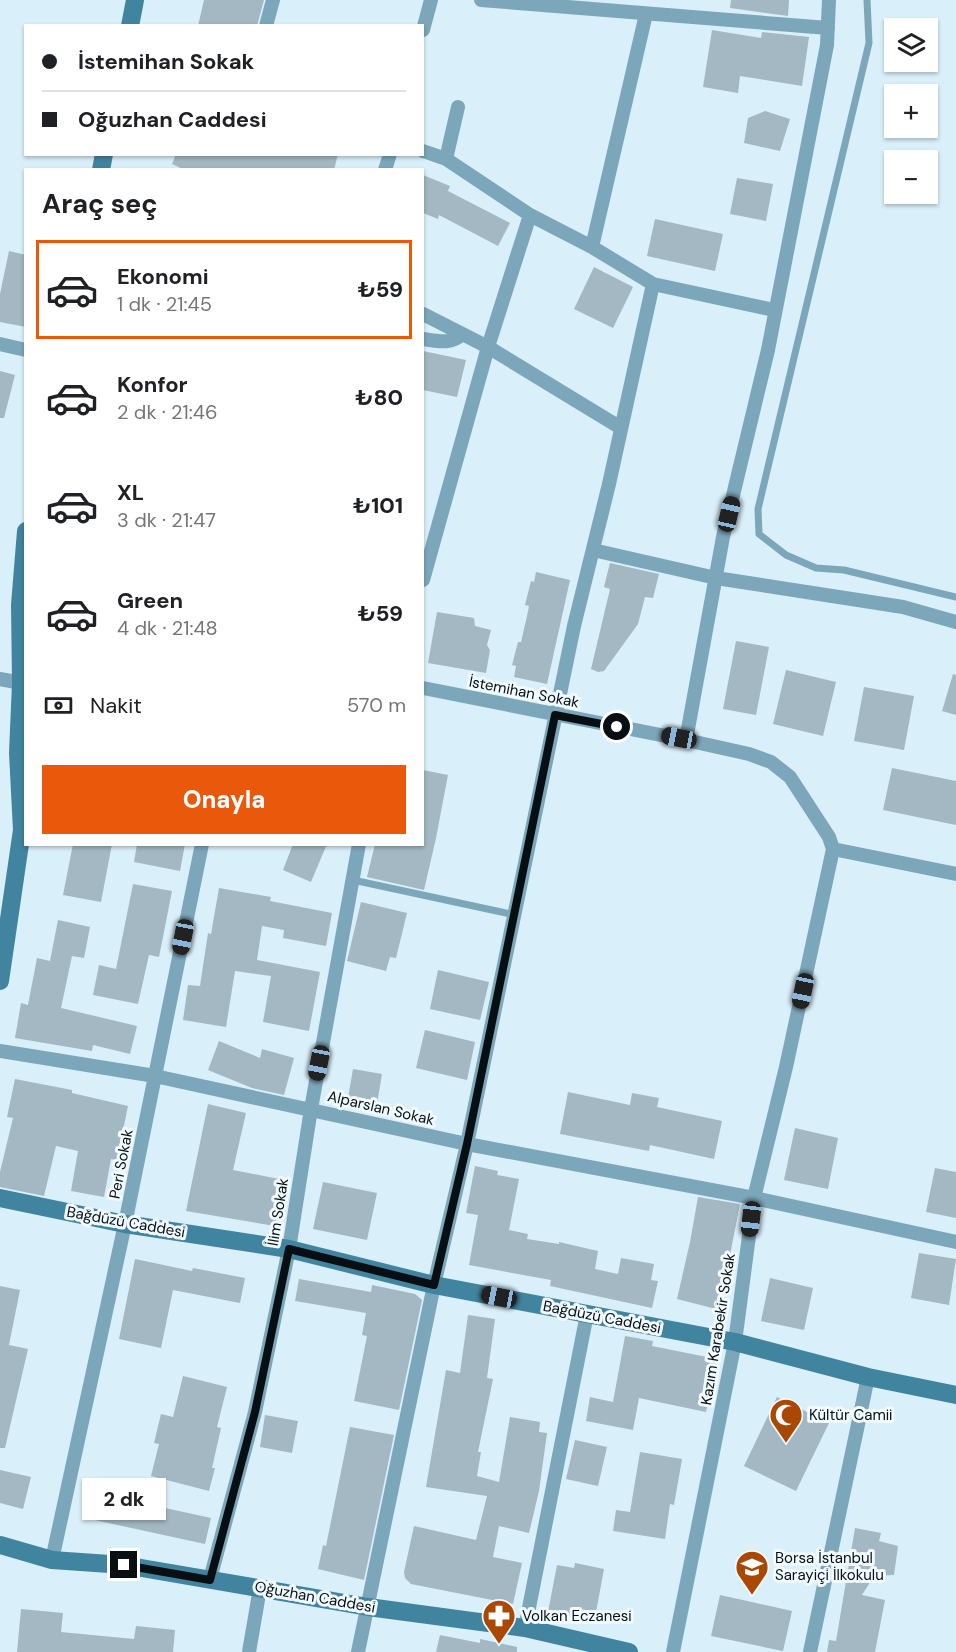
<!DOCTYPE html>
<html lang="tr">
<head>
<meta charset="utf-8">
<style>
  body { margin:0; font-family:"DM Sans",sans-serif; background:#f6f6f6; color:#202124; height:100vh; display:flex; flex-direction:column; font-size:22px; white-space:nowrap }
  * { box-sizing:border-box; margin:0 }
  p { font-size:20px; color:#757577 }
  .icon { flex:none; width:33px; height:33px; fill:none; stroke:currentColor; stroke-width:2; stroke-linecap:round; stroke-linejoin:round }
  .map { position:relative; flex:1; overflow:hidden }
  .side { position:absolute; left:24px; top:168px; width:400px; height:678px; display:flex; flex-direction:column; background:#fff; border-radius:0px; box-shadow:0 2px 4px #0004 }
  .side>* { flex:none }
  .top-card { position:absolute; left:24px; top:24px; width:400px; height:132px; border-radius:0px; box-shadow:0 2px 4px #0004; display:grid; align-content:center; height:132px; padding:0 18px; background:#fff }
  .controls { position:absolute; left:884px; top:18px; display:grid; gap:12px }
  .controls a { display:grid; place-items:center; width:54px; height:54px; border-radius:0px; background:#fff; box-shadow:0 2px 4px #0004; font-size:30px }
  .end { position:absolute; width:27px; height:27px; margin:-14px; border:8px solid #070f12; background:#fff; box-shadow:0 0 0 3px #fff }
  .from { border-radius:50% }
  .bubble { position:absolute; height:42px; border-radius:0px; background:#fff; box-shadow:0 2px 4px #0004; font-size:20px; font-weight:800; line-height:42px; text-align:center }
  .car { position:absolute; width:18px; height:36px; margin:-18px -9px; border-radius:8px; box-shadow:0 0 4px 2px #0007; background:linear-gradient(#222 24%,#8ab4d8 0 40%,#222 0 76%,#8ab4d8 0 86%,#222 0) }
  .top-card b { display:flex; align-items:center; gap:21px; height:57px; font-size:22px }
  .top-card b+b { border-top:2px solid #e0e0e0 }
  .top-card i { width:15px; height:15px; background:#202124 }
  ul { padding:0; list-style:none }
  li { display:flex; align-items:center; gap:18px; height:99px; margin:0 12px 9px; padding:0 6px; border:3px solid transparent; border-radius:0px }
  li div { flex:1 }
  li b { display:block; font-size:22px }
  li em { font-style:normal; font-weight:800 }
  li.active { border-color:#ea580c }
  li>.icon { width:54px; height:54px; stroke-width:1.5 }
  h2 { padding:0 18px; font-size:27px; line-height:72px }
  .pay { display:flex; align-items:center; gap:15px; height:66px; padding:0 18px; font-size:22px }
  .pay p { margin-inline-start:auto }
  .button { display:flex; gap:12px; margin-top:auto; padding:12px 18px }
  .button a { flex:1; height:69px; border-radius:0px; background:#ea580c; color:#fff; font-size:24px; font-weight:800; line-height:69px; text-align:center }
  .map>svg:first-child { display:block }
</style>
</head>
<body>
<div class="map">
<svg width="956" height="1652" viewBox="0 0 956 1652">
  <rect width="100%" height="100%" fill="#d9eff9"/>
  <path fill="#a3b8c2" d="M 204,0 L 264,0 L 257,26 L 198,26 Z
    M 731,0 L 789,0 L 788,16 L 730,8 Z
    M 712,30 L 761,38 L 762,32 L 809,37 L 802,86 L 740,76 L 738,93 L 703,87 Z
    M 765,111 L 790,119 L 780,151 L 744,143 L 748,118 Z
    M 176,154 L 338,154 L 334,170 L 185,170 L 172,164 Z
    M 423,175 L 450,186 L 448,191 L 510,223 L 498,246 L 439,215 L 438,219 L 423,213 Z
    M 737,178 L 773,184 L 766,221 L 730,214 Z
    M 655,219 L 723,234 L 715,271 L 647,256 Z
    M 9,251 L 26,255 L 26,327 L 0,322 L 0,294 Z
    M 594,267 L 633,287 L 613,328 L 574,309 Z
    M 423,351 L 466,360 L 457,397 L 423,390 Z
    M 0,371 L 15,375 L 4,418 L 0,418 Z
    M 610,563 L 659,574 L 653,598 L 645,597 L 638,624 L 604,671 L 598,672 L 591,669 L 610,589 L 604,587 Z
    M 536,572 L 570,580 L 547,684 L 514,677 L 516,666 L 512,665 L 518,642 L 521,642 L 527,616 L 529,606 L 525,605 L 531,581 L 534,582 Z
    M 437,612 L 474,618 L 475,626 L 491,630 L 487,645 L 490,650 L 486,673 L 428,663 Z
    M 736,641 L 769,647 L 756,715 L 723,709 Z
    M 786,670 L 836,682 L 823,736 L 773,724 Z
    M 953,674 L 956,675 L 956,715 L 942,711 Z
    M 864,687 L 914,696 L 904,750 L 854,741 Z
    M 892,768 L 956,781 L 956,825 L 883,810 Z
    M 423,770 L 448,775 L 436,838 L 424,890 L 367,877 L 375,844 L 423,844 Z
    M 73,844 L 112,844 L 101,902 L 63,895 Z
    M 137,844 L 185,844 L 180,871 L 134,862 Z
    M 293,844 L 327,844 L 311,882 L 283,870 Z
    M 133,884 L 172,891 L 159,957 L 149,955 L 138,1004 L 93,995 L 99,965 L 116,969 Z
    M 219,888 L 271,897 L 270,901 L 332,913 L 326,946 L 283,938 L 284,930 L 262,926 L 257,960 L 320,972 L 309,1031 L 263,1022 L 271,976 L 235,971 L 226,1027 L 183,1020 L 188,985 L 200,986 L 208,933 L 211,934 Z
    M 361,902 L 407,913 L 396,958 L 390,957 L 386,971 L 347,961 Z
    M 58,920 L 90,927 L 84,958 L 72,956 L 61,1008 L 137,1026 L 130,1054 L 93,1045 L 92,1051 L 15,1038 L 21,1003 L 28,1005 L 37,958 L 50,961 Z
    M 438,970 L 489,982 L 480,1020 L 430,1009 Z
    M 425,1030 L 475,1042 L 467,1080 L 416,1068 Z
    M 219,1041 L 260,1058 L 262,1049 L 294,1058 L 284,1095 L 252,1088 L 208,1070 Z
    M 353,1069 L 382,1074 L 377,1104 L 348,1098 Z
    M 15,1079 L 72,1090 L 72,1093 L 128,1106 L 117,1160 L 111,1159 L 104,1197 L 71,1191 L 78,1151 L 56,1146 L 44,1196 L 0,1187 L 0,1172 L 13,1118 L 7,1117 Z
    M 568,1092 L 630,1105 L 632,1093 L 659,1098 L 657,1107 L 722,1121 L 714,1159 L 650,1145 L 649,1151 L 560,1134 Z
    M 208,1104 L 246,1113 L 233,1170 L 284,1180 L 275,1226 L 186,1211 Z
    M 795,1128 L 838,1138 L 828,1189 L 784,1180 Z
    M 475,1166 L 498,1171 L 497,1175 L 519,1179 L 509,1230 L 528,1234 L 527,1239 L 559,1244 L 559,1242 L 598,1251 L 595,1269 L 618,1274 L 621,1258 L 654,1264 L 651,1280 L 658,1281 L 652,1308 L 550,1286 L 551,1280 L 469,1265 L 478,1215 L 466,1213 Z
    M 935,1168 L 956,1172 L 956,1218 L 926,1212 Z
    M 323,1182 L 377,1193 L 367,1240 L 313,1229 Z
    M 698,1197 L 740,1204 L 729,1260 L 731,1261 L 720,1310 L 677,1299 L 690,1242 Z
    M 919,1253 L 956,1259 L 949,1305 L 911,1298 Z
    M 135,1259 L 192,1271 L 193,1268 L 245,1278 L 240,1303 L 173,1290 L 161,1348 L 119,1339 Z
    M 770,1278 L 813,1288 L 804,1330 L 761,1321 Z
    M 299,1279 L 371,1292 L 372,1285 L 415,1294 L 422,1300 L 399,1410 L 354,1401 L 367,1336 L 362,1335 L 366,1313 L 295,1301 Z
    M 0,1286 L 20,1290 L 9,1345 L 28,1349 L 5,1448 L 0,1448 Z
    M 468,1315 L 495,1319 L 487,1378 L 493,1379 L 478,1452 L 481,1452 L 477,1476 L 499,1482 L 510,1417 L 540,1422 L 539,1432 L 547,1433 L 539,1491 L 529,1533 L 499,1526 L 493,1557 L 522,1563 L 513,1604 L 411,1584 L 405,1578 L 404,1572 L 414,1526 L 476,1540 L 487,1496 L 426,1487 L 446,1370 L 460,1373 Z
    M 625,1336 L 653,1341 L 652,1346 L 717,1359 L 706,1412 L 639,1398 L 633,1430 L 586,1421 L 590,1397 L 613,1402 Z
    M 183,1376 L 227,1387 L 217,1427 L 221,1428 L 212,1468 L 215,1468 L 209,1491 L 151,1476 L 159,1444 L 154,1443 L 161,1414 L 173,1417 Z
    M 777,1397 L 829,1423 L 796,1491 L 744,1466 Z
    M 265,1415 L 298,1421 L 292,1453 L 260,1447 Z
    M 350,1427 L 394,1435 L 364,1580 L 318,1569 L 323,1545 L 326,1546 Z
    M 575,1440 L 607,1447 L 598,1486 L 566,1479 Z
    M 640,1452 L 682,1459 L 674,1505 L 670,1504 L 665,1539 L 613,1531 L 616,1510 L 630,1512 Z
    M 0,1470 L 31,1477 L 23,1509 L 0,1503 Z
    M 96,1493 L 211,1518 L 205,1544 L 90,1519 Z
    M 855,1528 L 881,1533 L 879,1541 L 898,1546 L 894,1575 L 874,1576 L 862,1595 L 885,1600 L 875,1652 L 827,1652 L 829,1640 L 836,1641 Z
    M 575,1563 L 604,1569 L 596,1612 L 575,1608 L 573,1617 L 548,1612 L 557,1565 L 574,1568 Z
    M 720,1595 L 792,1611 L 783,1651 L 711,1636 Z
    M 21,1609 L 63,1613 L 61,1632 L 134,1639 L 136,1626 L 175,1630 L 173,1652 L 17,1652 Z
    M 440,1635 L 480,1643 L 480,1639 L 517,1647 L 517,1652 L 436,1652 Z"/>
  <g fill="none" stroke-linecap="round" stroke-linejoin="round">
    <path stroke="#7ca6b9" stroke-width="7" d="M 867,0 L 869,43 L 758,509 L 759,534 L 786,555 L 816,568 L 844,570 L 956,597
      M 353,880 L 515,915"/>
    <path stroke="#7ca6b9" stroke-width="14" d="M 481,0 L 828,28
      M 266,26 L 273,0
      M 423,30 L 431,0
      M 423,151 L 446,159 L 530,215 L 592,247 L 653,284 L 774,310
      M 446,159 L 458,107
      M 385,170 L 390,154
      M 592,247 L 646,14
      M 423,314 L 488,347 L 621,428
      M 423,339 C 437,341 451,345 462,334
      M 0,344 L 26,350
      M 593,550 L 716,578 L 903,607 L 956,622
      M 423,580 L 488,347 L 530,215
      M 0,679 L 21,683
      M 423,688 L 686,740 L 749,754 L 771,762 L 790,777 L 829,837 L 833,849 L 786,1067 L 754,1198 L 735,1342 L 673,1652
      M 686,740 L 723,537 L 768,350 L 827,45 L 829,0
      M 833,849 L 956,874
      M 0,1051 L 155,1076 L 467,1144 L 754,1198 L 956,1242
      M 52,1560 L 125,1224 L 202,844
      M 210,1579 L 255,1412 L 289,1249 L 311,1109 L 359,844
      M 525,1628 L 587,1314
      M 249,1652 L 260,1588
      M 358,1652 L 434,1285 L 467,1144 L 574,626 L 609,484 L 653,284
      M 810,1652 L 868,1377"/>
    <path stroke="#40849f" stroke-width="18" d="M 130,26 L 135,0
      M 101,170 L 104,154
      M 0,981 L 22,830 L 18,753 L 21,683 L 20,605 L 26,531
      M 0,1198 L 125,1224 L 289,1249 L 434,1285 L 735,1342 L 868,1377 L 956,1395
      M 0,1545 L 52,1560 L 124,1565 L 368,1607 L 525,1628 L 629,1652"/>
  </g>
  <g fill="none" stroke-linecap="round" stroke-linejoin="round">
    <path stroke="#070f12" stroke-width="8" d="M 124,1565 L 210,1580 L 255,1412 L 289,1249 L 434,1285 L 467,1144 L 555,715 L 617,727"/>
  </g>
  <defs>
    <g id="mosque-pin" transform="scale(1.725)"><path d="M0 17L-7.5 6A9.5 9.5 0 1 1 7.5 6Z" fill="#aa4803" stroke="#f1fafe"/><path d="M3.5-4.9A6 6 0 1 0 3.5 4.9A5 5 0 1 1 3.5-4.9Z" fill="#fff"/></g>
    <g id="school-pin" transform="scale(1.725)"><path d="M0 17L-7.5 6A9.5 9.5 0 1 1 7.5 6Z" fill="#aa4803" stroke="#f1fafe"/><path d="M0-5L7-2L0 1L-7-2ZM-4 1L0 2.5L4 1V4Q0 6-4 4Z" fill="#fff"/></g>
    <g id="pharmacy-pin" transform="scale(1.725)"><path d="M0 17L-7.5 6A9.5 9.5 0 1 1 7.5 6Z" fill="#aa4803" stroke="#f1fafe"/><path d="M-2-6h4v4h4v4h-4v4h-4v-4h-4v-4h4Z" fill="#fff"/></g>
  </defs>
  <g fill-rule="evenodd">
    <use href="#mosque-pin" x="786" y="1415"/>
    <use href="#school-pin" x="752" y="1567"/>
    <use href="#pharmacy-pin" x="499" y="1616"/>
  </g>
  <g text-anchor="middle" stroke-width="6" stroke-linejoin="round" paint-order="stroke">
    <g font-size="15" fill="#070f12" stroke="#f1fafe">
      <text transform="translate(524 692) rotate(11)" y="5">İstemihan Sokak</text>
      <text transform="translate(381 1108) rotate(13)" y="5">Alparslan Sokak</text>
      <text transform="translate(121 1164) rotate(-79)" y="5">Peri Sokak</text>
      <text transform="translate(278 1212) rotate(-81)" y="5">İlim Sokak</text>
      <text transform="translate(126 1222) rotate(10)" y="5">Bağdüzü Caddesi</text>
      <text transform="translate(602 1317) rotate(11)" y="5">Bağdüzü Caddesi</text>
      <text transform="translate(718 1329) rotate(-81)" y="5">Kazım Karabekir Sokak</text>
      <text transform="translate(315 1597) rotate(10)" y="5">Oğuzhan Caddesi</text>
    </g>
    <g font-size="15" fill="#070f12" stroke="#f1fafe" text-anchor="start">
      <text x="809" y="1420">Kültür Camii</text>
      <text x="775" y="1563">Borsa İstanbul<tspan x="775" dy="17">Sarayiçi İlkokulu</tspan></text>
      <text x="522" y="1621">Volkan Eczanesi</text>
    </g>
  </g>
</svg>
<div class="controls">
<a><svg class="icon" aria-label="layers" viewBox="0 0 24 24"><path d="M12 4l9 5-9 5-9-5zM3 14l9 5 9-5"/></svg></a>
<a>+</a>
<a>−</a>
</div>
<i class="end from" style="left:617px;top:727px"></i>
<i class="end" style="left:124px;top:1565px"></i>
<div class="bubble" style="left:82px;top:1478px;width:84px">2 dk</div>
<i class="car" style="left:729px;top:514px;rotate:13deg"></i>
<i class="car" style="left:679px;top:738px;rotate:281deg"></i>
<i class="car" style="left:183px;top:937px;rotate:191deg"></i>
<i class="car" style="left:803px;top:991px;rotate:192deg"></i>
<i class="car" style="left:319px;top:1063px;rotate:191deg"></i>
<i class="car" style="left:751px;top:1219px;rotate:187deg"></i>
<i class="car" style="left:499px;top:1297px;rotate:281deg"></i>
<div class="top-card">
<b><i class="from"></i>İstemihan Sokak</b>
<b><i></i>Oğuzhan Caddesi</b>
</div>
<section class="side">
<h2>Araç seç</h2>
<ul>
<li class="active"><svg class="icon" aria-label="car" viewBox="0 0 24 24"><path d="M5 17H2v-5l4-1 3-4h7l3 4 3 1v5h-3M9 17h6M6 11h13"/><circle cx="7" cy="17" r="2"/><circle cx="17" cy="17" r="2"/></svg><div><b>Ekonomi</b><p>1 dk · 21:45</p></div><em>₺59</em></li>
<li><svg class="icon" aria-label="car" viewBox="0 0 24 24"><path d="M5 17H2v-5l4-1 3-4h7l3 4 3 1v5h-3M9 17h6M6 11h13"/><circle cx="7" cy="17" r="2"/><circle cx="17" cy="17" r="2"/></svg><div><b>Konfor</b><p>2 dk · 21:46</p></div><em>₺80</em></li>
<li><svg class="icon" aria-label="car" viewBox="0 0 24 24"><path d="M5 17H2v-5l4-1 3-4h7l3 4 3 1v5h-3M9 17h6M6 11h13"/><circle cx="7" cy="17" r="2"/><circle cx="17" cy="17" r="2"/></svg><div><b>XL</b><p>3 dk · 21:47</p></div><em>₺101</em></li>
<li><svg class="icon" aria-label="car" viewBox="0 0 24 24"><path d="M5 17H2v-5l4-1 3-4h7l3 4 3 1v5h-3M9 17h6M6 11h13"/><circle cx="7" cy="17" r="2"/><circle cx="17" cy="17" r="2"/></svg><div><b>Green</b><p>4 dk · 21:48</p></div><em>₺59</em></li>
</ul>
<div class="pay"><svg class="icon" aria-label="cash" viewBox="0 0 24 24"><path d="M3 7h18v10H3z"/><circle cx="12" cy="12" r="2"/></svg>Nakit<p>570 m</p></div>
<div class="button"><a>Onayla</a></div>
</section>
</div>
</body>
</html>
